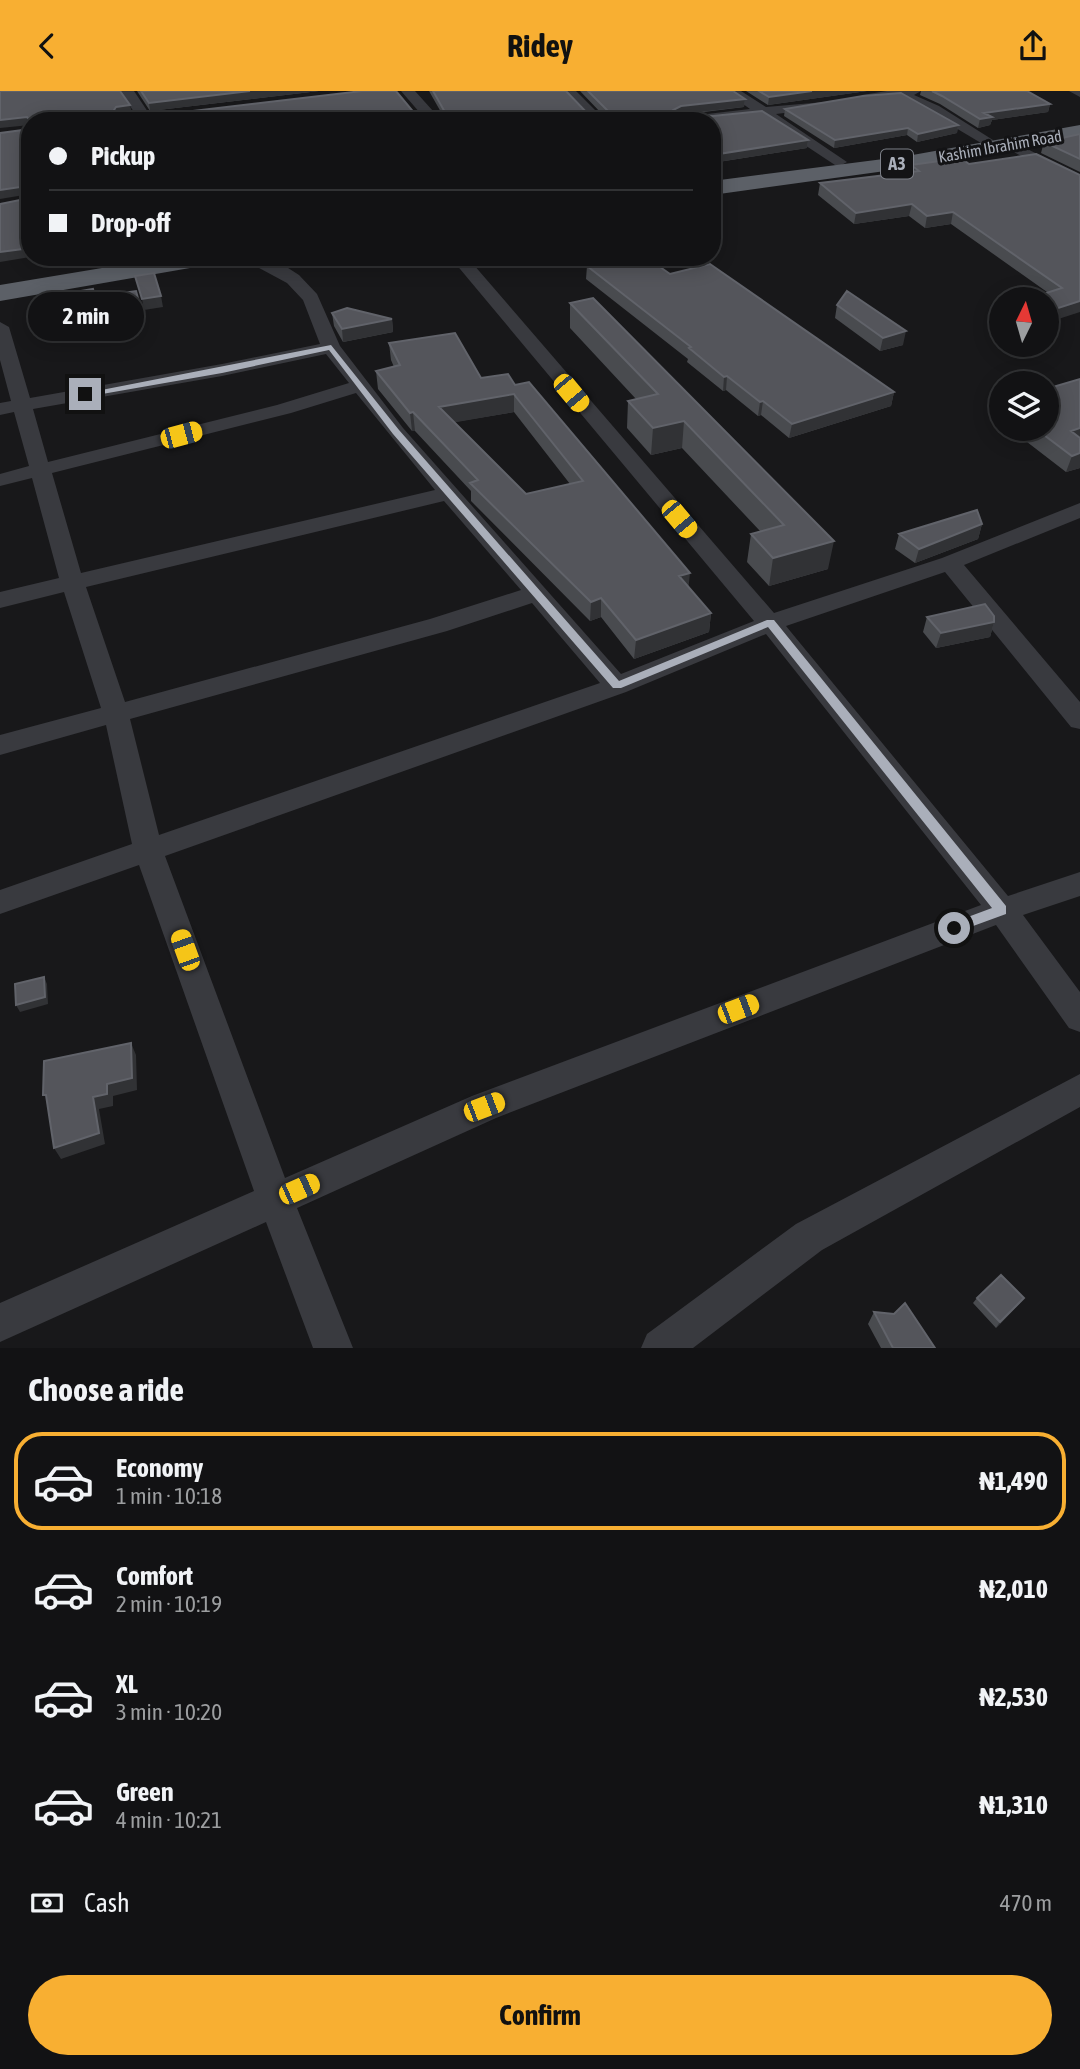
<!DOCTYPE html>
<html lang="en">
<head>
<meta charset="utf-8">
<style>
  body { margin:0; font-family:"Asap Condensed",sans-serif; background:#1f2022; color:#f1f3f6; height:100vh; display:flex; flex-direction:column; font-size:26px; white-space:nowrap }
  * { box-sizing:border-box; margin:0 }
  p { font-size:23px; color:#9c9ea0 }
  .icon { flex:none; width:38px; height:38px; fill:none; stroke:currentColor; stroke-width:2; stroke-linecap:round; stroke-linejoin:round }
  .map { position:relative; height:1257px; overflow:hidden }
  .drawer { display:flex; flex-direction:column; background:#121214; flex:1 }
  .drawer>* { flex:none }
  .top-card { position:absolute; left:21px; top:21px; width:700px; height:154px; border-radius:28px; box-shadow:0 4px 18px #0003,0 0 0 2px #313234; display:grid; align-content:center; height:154px; padding:0 28px; background:#121214 }
  .needle { width:46px; rotate:5deg }
  .tools { position:absolute; left:989px; top:196px; display:grid; gap:14px }
  .tools a { display:grid; place-items:center; width:70px; height:70px; border-radius:50%; background:#121214; box-shadow:0 4px 18px #0003,0 0 0 2px #313234; font-size:35px }
  .end { position:absolute; width:32px; height:32px; margin:-16px; border:9px solid #aaafba; background:#111; box-shadow:0 0 0 4px #111 }
  .from { border-radius:50% }
  .bubble { position:absolute; height:49px; border-radius:24px; background:#121214; box-shadow:0 4px 18px #0003,0 0 0 2px #313234; font-size:23px; font-weight:700; line-height:49px; text-align:center }
  .car { position:absolute; width:21px; height:42px; margin:-21px -10px; border-radius:9px; box-shadow:0 0 5px 2px #0007; background:linear-gradient(#f5c518 24%,#345 0 40%,#f5c518 0 76%,#345 0 86%,#f5c518 0) }
  .top-card b { display:flex; align-items:center; gap:24px; height:66px; font-size:26px }
  .top-card b+b { border-top:2px solid #313234 }
  .top-card i { width:18px; height:18px; background:#f1f3f6 }
  ul { padding:0; list-style:none }
  li { display:flex; align-items:center; gap:21px; height:98px; margin:0 14px 10px; padding:0 14px; border:4px solid transparent; border-radius:28px }
  li div { flex:1 }
  li b { display:block; font-size:26px }
  li em { font-style:normal; font-weight:700 }
  li.on { border-color:#f8af32 }
  li>.icon { width:63px; height:63px; stroke-width:1.5 }
  h2 { padding:0 28px; font-size:32px; line-height:84px }
  .pay { display:flex; align-items:center; gap:18px; height:77px; padding:0 28px; font-size:26px }
  .pay p { margin-inline-start:auto }
  .button { display:flex; gap:14px; margin-top:auto; padding:14px 28px }
  .button a { flex:1; height:80px; border-radius:42px; background:#f8af32; color:#111; font-size:28px; font-weight:700; line-height:80px; text-align:center }
  header { display:flex; justify-content:space-between; align-items:center; height:91px; padding:0 28px; background:#f8af32; color:#111; font-size:32px; font-weight:700 }
  .map>svg:first-child { display:block }
</style>
</head>
<body>
<header><svg class="icon" aria-label="back" viewBox="0 0 24 24"><path d="M15 5l-7 7 7 7"/></svg>Ridey<svg class="icon" aria-label="share" viewBox="0 0 24 24"><path d="M12 15V3M7 8l5-5 5 5M5 13v7h14v-7"/></svg></header>
<div class="map">
<svg width="1080" height="1257" viewBox="0 0 1080 1257">
  <rect width="100%" height="100%" fill="#18181a"/>
  <g fill="none" stroke-linecap="round" stroke-linejoin="round">
    <path fill="#393a3f" fill-rule="evenodd" d="M 120,0 L 134,0 L 154,30 L 140,30 Z
      M 401,0 L 415,0 L 442,30 L 427,30 Z
      M 561,0 L 576,0 L 606,30 L 591,30 Z
      M 725,0 L 741,0 L 766,16 L 824,11 L 824,17 L 776,23 L 847,71 L 840,75 L 835,74 L 761,25 L 712,31 L 674,30 L 681,26 L 750,18 Z
      M 887,0 L 921,0 L 914,4 L 939,15 L 993,49 L 991,52 L 981,52 L 929,21 L 898,6 L 867,11 L 860,7 L 862,4 Z
      M 1069,0 L 1080,0 L 1080,6 Z
      M 1009,49 L 1080,84 L 1080,95 L 1004,56 L 1002,53 Z
      M 239,166 L 262,166 L 285,175 L 299,184 L 317,203 L 340,255 L 403,337 L 621,583 L 754,530 L 450,166 L 467,166 L 774,522 L 942,467 L 1080,412 L 1080,427 L 964,474 L 1080,611 L 1080,638 L 1071,636 L 945,481 L 786,535 L 1008,805 L 1080,781 L 1080,805 L 1023,824 L 1080,901 L 1080,941 L 1069,937 L 996,834 L 496,1027 L 297,1117 L 353,1257 L 313,1257 L 266,1131 L 0,1251 L 0,1212 L 254,1100 L 139,774 L 0,823 L 0,799 L 132,753 L 106,634 L 0,664 L 0,644 L 101,617 L 64,501 L 0,517 L 0,501 L 59,487 L 32,387 L 0,395 L 0,383 L 29,375 L 14,321 L 0,324 L 0,312 L 11,310 L 0,269 L 0,231 L 9,236 L 30,307 L 222,273 L 320,253 L 303,209 L 287,192 ZM 326,263 L 349,292 L 277,314 L 48,371 L 33,318 L 222,285 ZM 356,302 L 435,399 L 81,482 L 52,382 L 291,322 ZM 444,410 L 521,499 L 430,528 L 125,611 L 86,496 ZM 532,512 L 600,592 L 159,744 L 130,628 L 447,540 ZM 766,543 L 981,814 L 472,1005 L 285,1087 L 165,765 L 626,601 Z
      M 1080,983 L 1080,1016 L 822,1159 L 693,1257 L 641,1257 L 647,1243 L 796,1133 Z"/>
    <path fill="#5c6067" fill-rule="evenodd" d="M 1080,34 L 1080,46 L 907,77 L 712,104 L 712,90 L 907,65 Z
      M 168,166 L 225,166 L 222,171 L 213,173 L 0,210 L 0,194 Z"/>
  </g>
  <path fill="#494b4f" fill-rule="evenodd" d="M 137,0 L 319,0 L 150,20 Z
    M 429,0 L 566,0 L 589,24 L 603,24 L 580,0 L 733,0 L 745,8 L 744,16 L 680,24 L 713,25 L 762,20 L 808,49 L 807,57 L 712,72 L 712,30 L 446,30 Z
    M 746,0 L 867,0 L 768,14 Z
    M 921,0 L 1027,0 L 1050,13 L 1048,21 L 992,29 L 990,34 L 978,37 L 940,13 L 920,4 Z
    M 785,18 L 958,34 L 957,42 L 917,51 L 907,44 L 834,57 L 784,25 Z
    M 1080,43 L 1080,81 L 1041,62 L 1044,51 Z
    M 961,67 L 1080,221 L 1047,201 L 951,133 L 925,137 L 909,125 L 854,133 L 818,104 L 820,92 L 910,81 L 911,74 Z
    M 587,175 L 670,183 L 894,301 L 891,315 L 789,347 L 761,324 L 758,325 L 726,299 L 723,300 L 687,271 L 688,268 L 586,188 Z
    M 570,212 L 828,478 L 769,495 L 747,471 L 751,443 L 760,440 L 682,357 L 651,364 L 627,337 L 628,310 L 636,308 L 570,237 Z
    M 837,214 L 903,254 L 880,260 L 835,227 Z
    M 332,222 L 392,228 L 393,241 L 343,251 L 334,235 Z
    M 389,252 L 481,287 L 515,294 L 711,522 L 709,541 L 634,568 L 601,526 L 590,530 L 471,410 L 471,400 L 415,340 L 412,340 L 378,298 L 376,280 L 394,276 L 391,269 ZM 514,321 L 570,393 L 526,403 L 454,331 Z
    M 1080,288 L 1080,377 L 1066,381 L 1010,338 L 1046,338 Z
    M 1001,303 L 1001,331 L 988,321 L 993,305 Z
    M 982,433 L 978,448 L 915,472 L 895,458 L 899,443 Z
    M 927,526 L 994,531 L 990,546 L 936,557 L 923,541 Z
    M 977,1207 L 1020,1212 L 996,1237 L 973,1212 Z
    M 874,1221 L 894,1223 L 935,1257 L 881,1257 L 868,1233 Z"/>
  <path fill="#313235" d="M 250,0 L 319,0 L 150,20 L 149,12 Z
    M 812,0 L 867,0 L 768,14 L 769,6 Z
    M 745,8 L 744,16 L 681,23 L 673,28 L 673,19 L 681,15 Z
    M 1050,13 L 1048,21 L 992,29 L 990,34 L 978,37 L 980,28 L 984,22 Z
    M 130,14 L 132,22 L 118,24 L 114,30 L 112,22 L 116,16 Z
    M 27,26 L 30,34 L 0,37 L 0,29 Z
    M 958,34 L 957,42 L 917,51 L 918,43 Z
    M 908,37 L 907,44 L 834,57 L 835,49 Z
    M 808,49 L 807,57 L 712,72 L 712,64 Z
    M 27,95 L 30,103 L 0,108 L 0,99 Z
    M 912,113 L 909,125 L 854,133 L 856,122 Z
    M 953,121 L 951,133 L 925,137 L 927,125 Z
    M 30,157 L 30,166 L 0,171 L 0,161 Z
    M 161,205 L 163,216 L 144,219 L 142,208 Z
    M 1080,210 L 1080,221 L 1046,232 L 1046,221 Z
    M 141,218 L 143,227 L 98,234 L 98,241 L 76,243 L 73,234 L 95,225 Z
    M 392,228 L 393,241 L 343,251 L 342,238 Z
    M 906,240 L 903,254 L 880,260 L 883,247 Z
    M 727,285 L 726,299 L 723,300 L 724,286 Z
    M 894,301 L 891,315 L 789,347 L 792,333 Z
    M 514,303 L 514,321 L 440,334 L 439,316 Z
    M 763,310 L 761,324 L 758,325 L 760,311 Z
    M 413,321 L 415,340 L 412,340 L 410,322 Z
    M 684,330 L 682,357 L 651,364 L 653,337 Z
    M 1080,337 L 1080,351 L 1071,340 Z
    M 1080,362 L 1080,377 L 1066,381 L 1072,365 Z
    M 982,433 L 978,448 L 915,472 L 919,458 Z
    M 834,450 L 828,478 L 769,495 L 773,467 Z
    M 690,482 L 688,501 L 679,485 Z
    M 601,507 L 601,526 L 590,530 L 591,511 Z
    M 711,522 L 709,541 L 634,568 L 636,549 Z
    M 994,531 L 990,546 L 936,557 L 941,542 Z
    M 44,886 L 47,893 L 48,913 L 20,921 L 16,914 Z
    M 131,952 L 136,964 L 137,999 L 113,1005 L 113,1015 L 99,1018 L 105,1053 L 61,1068 L 54,1057 L 93,1006 L 107,993 Z
    M 1024,1207 L 1020,1212 L 996,1237 L 1000,1231 Z"/>
  <path fill="#54555b" stroke="#61636a" stroke-width="2" fill-rule="evenodd" d="M 0,0 L 120,0 L 130,14 L 116,16 L 112,22 L 114,24 L 159,24 L 362,0 L 396,0 L 421,30 L 30,30 L 27,26 L 0,29 Z
    M 141,0 L 250,0 L 149,12 Z
    M 433,0 L 566,0 L 589,24 L 608,24 L 608,20 L 588,0 L 733,0 L 745,8 L 681,15 L 673,19 L 673,23 L 713,25 L 762,20 L 808,49 L 712,64 L 712,30 L 450,30 Z
    M 759,0 L 812,0 L 769,6 Z
    M 932,0 L 1027,0 L 1050,13 L 984,22 L 992,26 L 980,28 L 942,5 Z
    M 901,2 L 958,34 L 918,43 L 908,37 L 835,49 L 785,18 L 863,5 Z
    M 30,37 L 30,97 L 27,95 L 0,99 L 0,42 L 30,38 Z
    M 1080,43 L 1080,68 L 1044,51 Z
    M 1036,63 L 1080,84 L 1080,210 L 1046,221 L 1046,208 L 1030,208 L 1031,207 L 1062,197 L 953,121 L 927,125 L 912,113 L 856,122 L 820,92 L 919,80 L 911,74 L 961,67 L 969,73 Z
    M 30,107 L 30,157 L 0,161 L 0,113 Z
    M 623,166 L 646,166 L 670,183 L 710,173 L 894,301 L 792,333 L 763,310 L 760,311 L 727,285 L 724,286 L 689,257 L 691,256 L 587,175 Z
    M 154,182 L 161,205 L 142,208 L 135,185 Z
    M 93,198 L 95,206 L 136,200 L 141,218 L 95,225 L 95,231 L 73,234 L 69,202 Z
    M 847,200 L 906,240 L 883,247 L 837,214 Z
    M 593,207 L 834,450 L 773,467 L 751,443 L 784,434 L 684,330 L 653,337 L 628,310 L 658,303 L 570,212 Z
    M 347,217 L 392,228 L 342,238 L 332,222 Z
    M 455,242 L 481,287 L 508,283 L 515,294 L 529,291 L 690,482 L 679,485 L 711,522 L 636,549 L 601,507 L 591,511 L 470,392 L 478,389 L 413,321 L 410,322 L 376,280 L 400,274 L 389,252 ZM 514,303 L 516,306 L 583,390 L 526,403 L 439,316 Z
    M 1080,288 L 1080,337 L 1071,340 L 1080,347 L 1080,362 L 1072,365 L 1036,338 L 1046,338 L 1046,298 Z
    M 1001,303 L 1001,311 L 993,305 Z
    M 977,419 L 982,433 L 919,458 L 899,443 Z
    M 985,513 L 994,525 L 994,531 L 941,542 L 927,526 Z
    M 44,886 L 45,906 L 16,914 L 15,893 Z
    M 131,952 L 132,987 L 107,993 L 107,1003 L 93,1006 L 99,1042 L 54,1057 L 46,1004 L 43,1004 L 44,970 Z
    M 1001,1184 L 1024,1207 L 1000,1231 L 977,1207 Z
    M 905,1212 L 935,1257 L 893,1257 L 874,1221 L 894,1223 Z"/>
  <path fill="#aaafba" d="M 331,254 L 399,339 L 619,590 L 767,529 L 774,529 L 1006,815 L 1006,823 L 954,842 L 949,841 L 949,833 L 992,817 L 768,536 L 621,597 L 613,597 L 393,343 L 329,259 L 222,282 L 85,306 L 81,303 Z"/>
  <g text-anchor="middle" stroke-width="6" stroke-linejoin="round" paint-order="stroke">
    <g font-size="16" fill="#aaafba" stroke="#131315">
      <text transform="translate(1000 55) rotate(-10)" y="6">Kashim Ibrahim Road</text>
    </g>
    <rect fill="#131315" stroke="#7d8088" stroke-width="2" x="881" y="58.5" width="32" height="29" rx="5"/>
    <g font-size="18" font-weight="bold" fill="#aaafba">
      <text x="897" y="79">A3</text>
    </g>
  </g>
</svg>
<div class="tools">
<a><svg class="needle" viewBox="-14 -14 28 28"><path d="M0-13l5 13h-10z" fill="#e53935"/><path d="M0 13l5-13h-10z" fill="#9c9ea0"/></svg></a>
<a><svg class="icon" aria-label="layers" viewBox="0 0 24 24"><path d="M12 4l9 5-9 5-9-5zM3 14l9 5 9-5"/></svg></a>
</div>
<i class="end from" style="left:954px;top:837px"></i>
<i class="end" style="left:85px;top:303px"></i>
<div class="bubble" style="left:28px;top:201px;width:116px">2 min</div>
<i class="car" style="left:571px;top:302px;rotate:140deg"></i>
<i class="car" style="left:181px;top:344px;rotate:75deg"></i>
<i class="car" style="left:679px;top:428px;rotate:140deg"></i>
<i class="car" style="left:185px;top:859px;rotate:340deg"></i>
<i class="car" style="left:738px;top:918px;rotate:69deg"></i>
<i class="car" style="left:484px;top:1016px;rotate:69deg"></i>
<i class="car" style="left:299px;top:1098px;rotate:66deg"></i>
<div class="top-card">
<b><i class="from"></i>Pickup</b>
<b><i></i>Drop-off</b>
</div>
</div>
<section class="drawer">
<h2>Choose a ride</h2>
<ul>
<li class="on"><svg class="icon" aria-label="car" viewBox="0 0 24 24"><path d="M5 17H2v-5l4-1 3-4h7l3 4 3 1v5h-3M9 17h6M6 11h13"/><circle cx="7" cy="17" r="2"/><circle cx="17" cy="17" r="2"/></svg><div><b>Economy</b><p>1 min · 10:18</p></div><em>₦1,490</em></li>
<li><svg class="icon" aria-label="car" viewBox="0 0 24 24"><path d="M5 17H2v-5l4-1 3-4h7l3 4 3 1v5h-3M9 17h6M6 11h13"/><circle cx="7" cy="17" r="2"/><circle cx="17" cy="17" r="2"/></svg><div><b>Comfort</b><p>2 min · 10:19</p></div><em>₦2,010</em></li>
<li><svg class="icon" aria-label="car" viewBox="0 0 24 24"><path d="M5 17H2v-5l4-1 3-4h7l3 4 3 1v5h-3M9 17h6M6 11h13"/><circle cx="7" cy="17" r="2"/><circle cx="17" cy="17" r="2"/></svg><div><b>XL</b><p>3 min · 10:20</p></div><em>₦2,530</em></li>
<li><svg class="icon" aria-label="car" viewBox="0 0 24 24"><path d="M5 17H2v-5l4-1 3-4h7l3 4 3 1v5h-3M9 17h6M6 11h13"/><circle cx="7" cy="17" r="2"/><circle cx="17" cy="17" r="2"/></svg><div><b>Green</b><p>4 min · 10:21</p></div><em>₦1,310</em></li>
</ul>
<div class="pay"><svg class="icon" aria-label="cash" viewBox="0 0 24 24"><path d="M3 7h18v10H3z"/><circle cx="12" cy="12" r="2"/></svg>Cash<p>470 m</p></div>
<div class="button"><a>Confirm</a></div>
</section>
</body>
</html>
